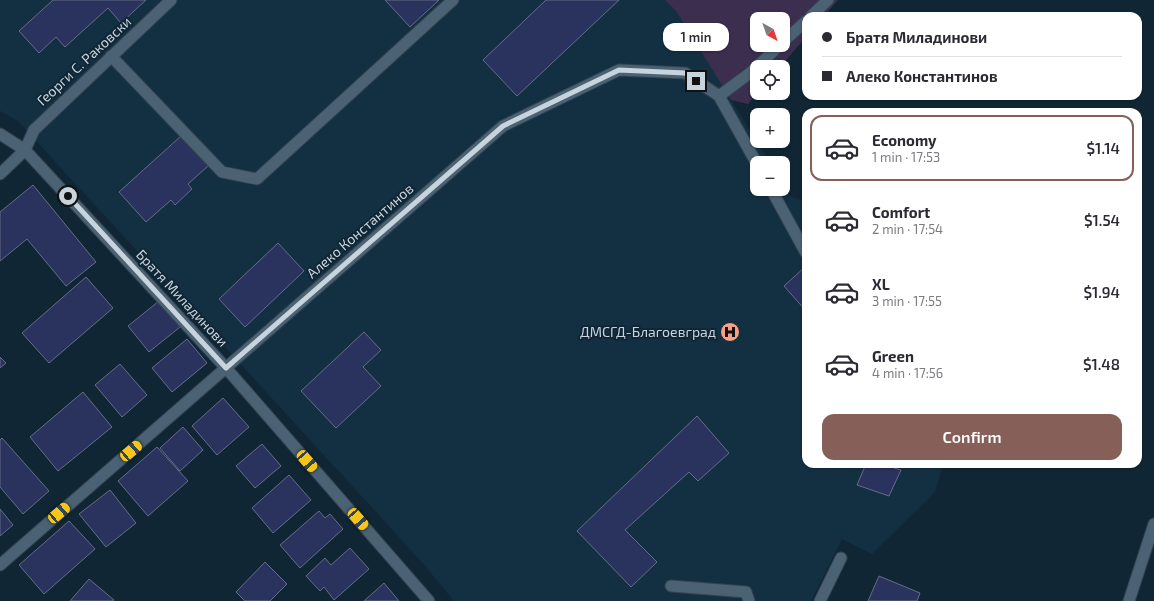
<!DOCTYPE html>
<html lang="en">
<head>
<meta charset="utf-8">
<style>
  body { margin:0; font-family:"Exo 2",sans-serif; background:#f7f7f7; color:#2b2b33; height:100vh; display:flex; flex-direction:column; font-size:15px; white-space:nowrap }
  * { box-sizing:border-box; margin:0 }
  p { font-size:13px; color:#7c7c81 }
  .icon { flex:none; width:22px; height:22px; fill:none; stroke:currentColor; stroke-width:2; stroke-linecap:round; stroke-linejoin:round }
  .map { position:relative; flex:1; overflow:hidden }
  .sheet { position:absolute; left:802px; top:108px; width:340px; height:360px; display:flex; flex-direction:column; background:#fff; border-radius:12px; box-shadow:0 1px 3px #0004 }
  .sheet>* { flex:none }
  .guide { position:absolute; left:802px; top:12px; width:340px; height:88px; border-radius:12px; box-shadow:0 1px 3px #0004; display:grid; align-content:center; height:88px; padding:0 20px; background:#fff }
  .needle { width:26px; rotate:140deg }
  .tools { position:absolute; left:750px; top:12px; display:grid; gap:8px }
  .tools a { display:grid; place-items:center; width:40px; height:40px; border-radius:8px; background:#fff; box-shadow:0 1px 3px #0004; font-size:20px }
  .end { position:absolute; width:18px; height:18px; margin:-9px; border:5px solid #c7d4de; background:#111; box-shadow:0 0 0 2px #111 }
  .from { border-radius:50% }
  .bubble { position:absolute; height:28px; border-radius:12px; background:#fff; box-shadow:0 1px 3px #0004; font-size:13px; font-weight:600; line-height:28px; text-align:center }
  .car { position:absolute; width:12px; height:24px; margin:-12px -6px; border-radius:5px; box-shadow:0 0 3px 1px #0007; background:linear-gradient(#f5c518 24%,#345 0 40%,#f5c518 0 76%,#345 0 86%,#f5c518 0) }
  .guide b { display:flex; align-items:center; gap:14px; height:38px; font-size:15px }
  .guide b+b { border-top:1px solid #e1e1e2 }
  .guide i { width:10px; height:10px; background:#2b2b33 }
  ul { padding:7px 0 0; list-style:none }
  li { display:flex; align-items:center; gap:12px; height:66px; margin:0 8px 6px; padding:0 12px; border:2px solid transparent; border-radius:12px }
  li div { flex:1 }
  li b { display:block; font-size:15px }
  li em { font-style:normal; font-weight:600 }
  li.current { border-color:#855f58 }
  li>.icon { width:36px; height:36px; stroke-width:1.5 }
  .cta { display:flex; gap:8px; margin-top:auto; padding:8px 20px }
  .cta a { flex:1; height:46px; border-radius:12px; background:#855f58; color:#fff; font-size:16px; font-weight:600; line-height:46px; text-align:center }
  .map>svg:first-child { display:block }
</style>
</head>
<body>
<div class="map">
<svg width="1154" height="601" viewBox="0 0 1154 601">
  <rect width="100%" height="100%" fill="#102635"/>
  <path fill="#133043" d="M 0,0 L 665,0 L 676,11 L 770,163 L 757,163 L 757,189 L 783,189 L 783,184 L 791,197 L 806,201 L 806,464 L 943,464 L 935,492 L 872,554 L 842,539 L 811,601 L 454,601 L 421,561 L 18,121 L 0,111 Z"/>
  <path fill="#3c2e4e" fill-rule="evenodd" d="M 665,0 L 838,0 L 824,16 L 806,16 L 806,37 L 780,67 L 757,67 L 757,93 L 748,104 L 731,100 L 676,11 ZM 757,19 L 783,19 L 783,45 L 757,45 Z"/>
  <path fill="#29335d" stroke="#666d86" d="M 53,0 L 146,0 L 121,23 L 108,8 L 65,47 L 56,37 L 39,53 L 19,31 Z
    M 385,0 L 439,0 L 410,27 Z
    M 546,0 L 619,0 L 517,96 L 483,60 Z
    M 181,136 L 208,166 L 188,184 L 192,189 L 175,205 L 171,200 L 146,222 L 119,192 Z
    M 33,185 L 96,262 L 66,286 L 27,239 L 0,261 L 0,212 Z
    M 278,243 L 304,271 L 245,327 L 219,299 Z
    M 806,266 L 806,311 L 784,286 Z
    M 86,277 L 113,308 L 49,363 L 22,333 Z
    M 159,301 L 180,327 L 149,352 L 128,326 Z
    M 364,332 L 381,350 L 363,367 L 381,386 L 336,428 L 301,391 Z
    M 187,339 L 207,363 L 172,392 L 152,368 Z
    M 0,357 L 6,363 L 0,368 Z
    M 120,364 L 147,395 L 122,417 L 95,385 Z
    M 83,392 L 112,427 L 58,471 L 30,437 Z
    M 223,398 L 249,427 L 217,455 L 192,426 Z
    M 697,416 L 729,453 L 698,481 L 689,472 L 625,530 L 657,562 L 631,587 L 577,531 Z
    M 183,427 L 203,450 L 180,471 L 160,448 Z
    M 2,438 L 49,491 L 23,514 L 0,487 L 0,440 Z
    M 262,444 L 281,466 L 255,488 L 236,466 Z
    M 157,447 L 188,481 L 148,516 L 118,481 Z
    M 866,464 L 896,464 L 894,468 L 901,470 L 889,496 L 857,485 Z
    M 289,475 L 311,500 L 273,533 L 252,508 Z
    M 110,490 L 136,523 L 106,547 L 79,514 Z
    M 0,509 L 13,525 L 0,536 Z
    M 319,511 L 325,518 L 330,514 L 343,529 L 300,568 L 280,545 Z
    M 69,521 L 95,549 L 44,594 L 19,565 Z
    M 350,548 L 369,569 L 334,600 L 324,587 L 320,591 L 306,576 L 325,558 L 331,565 Z
    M 265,562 L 287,584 L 270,601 L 245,601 L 236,592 Z
    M 879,576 L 920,593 L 917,601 L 868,601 Z
    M 89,579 L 114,600 L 113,601 L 70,601 Z
    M 384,583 L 399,601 L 364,601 Z"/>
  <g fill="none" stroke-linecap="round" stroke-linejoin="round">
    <g stroke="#34424e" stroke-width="13">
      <path id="service" d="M 111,56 L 222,172 L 257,179 L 453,0
        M 34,130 L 171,0
        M 671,586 L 746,592 L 749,601"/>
    </g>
    <g stroke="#34424e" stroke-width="13">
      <path id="minor" d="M 811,16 L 828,0
        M 783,42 L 806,21
        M 719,96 L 750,73 L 780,45
        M 0,134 L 25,150 L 226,368 L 429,601
        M 0,174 L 25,150 L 34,130
        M 771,189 L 806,253
        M 0,565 L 503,126 L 619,70 L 685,73 L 719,96 L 757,164
        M 820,601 L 841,558
        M 1129,601 L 1154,524"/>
    </g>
    <use href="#service" stroke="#4a6273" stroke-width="11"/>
    <use href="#minor" stroke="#4a6273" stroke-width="11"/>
  </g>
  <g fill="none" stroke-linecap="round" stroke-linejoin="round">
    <path stroke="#c7d4de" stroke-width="5" d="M 68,196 L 226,368 L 503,126 L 619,70 L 685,73 L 696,81"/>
  </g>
  <defs>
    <g id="hospital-disc" transform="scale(1)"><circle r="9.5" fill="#f49f86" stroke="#102635"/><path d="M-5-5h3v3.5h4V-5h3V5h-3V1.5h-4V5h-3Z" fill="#111"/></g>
  </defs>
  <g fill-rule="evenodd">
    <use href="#hospital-disc" x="730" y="332"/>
  </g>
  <g text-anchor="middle" stroke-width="4" stroke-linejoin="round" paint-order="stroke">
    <g font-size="14" fill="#c7d4de" stroke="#102635">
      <text transform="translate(84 61) rotate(-43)" y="5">Георги С. Раковски</text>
      <text transform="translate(360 231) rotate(-41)" y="5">Алеко Константинов</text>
      <text transform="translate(182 298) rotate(47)" y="5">Братя Миладинови</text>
    </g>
    <g font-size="14" fill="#c7d4de" stroke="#102635" text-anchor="end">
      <text x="716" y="337">ДМСГД-Благоевград</text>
    </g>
  </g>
</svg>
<div class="tools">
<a><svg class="needle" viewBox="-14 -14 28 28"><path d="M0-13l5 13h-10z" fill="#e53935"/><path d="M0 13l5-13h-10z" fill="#7c7c81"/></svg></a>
<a><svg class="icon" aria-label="locate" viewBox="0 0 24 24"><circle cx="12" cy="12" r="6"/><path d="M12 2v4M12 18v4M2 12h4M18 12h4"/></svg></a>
<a>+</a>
<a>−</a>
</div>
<i class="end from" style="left:68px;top:196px"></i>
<i class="end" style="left:696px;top:81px"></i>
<div class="bubble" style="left:663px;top:23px;width:66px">1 min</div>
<i class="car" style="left:131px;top:451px;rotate:49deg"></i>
<i class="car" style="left:307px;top:461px;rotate:139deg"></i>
<i class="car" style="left:59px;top:513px;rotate:49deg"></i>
<i class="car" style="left:358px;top:519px;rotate:139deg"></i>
<div class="guide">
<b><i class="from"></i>Братя Миладинови</b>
<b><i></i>Алеко Константинов</b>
</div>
<section class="sheet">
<ul>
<li class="current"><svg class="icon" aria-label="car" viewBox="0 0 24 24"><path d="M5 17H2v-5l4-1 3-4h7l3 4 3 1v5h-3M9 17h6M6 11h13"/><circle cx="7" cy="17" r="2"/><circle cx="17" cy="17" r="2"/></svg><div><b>Economy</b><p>1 min · 17:53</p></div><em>$1.14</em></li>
<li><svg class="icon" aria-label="car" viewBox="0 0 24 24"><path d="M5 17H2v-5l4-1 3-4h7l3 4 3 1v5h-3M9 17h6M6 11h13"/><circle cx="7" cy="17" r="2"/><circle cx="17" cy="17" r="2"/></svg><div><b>Comfort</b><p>2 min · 17:54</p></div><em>$1.54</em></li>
<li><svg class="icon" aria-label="car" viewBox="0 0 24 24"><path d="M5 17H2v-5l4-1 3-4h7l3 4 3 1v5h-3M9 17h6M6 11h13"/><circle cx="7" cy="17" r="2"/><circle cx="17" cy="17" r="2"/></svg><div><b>XL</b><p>3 min · 17:55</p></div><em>$1.94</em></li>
<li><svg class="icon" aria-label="car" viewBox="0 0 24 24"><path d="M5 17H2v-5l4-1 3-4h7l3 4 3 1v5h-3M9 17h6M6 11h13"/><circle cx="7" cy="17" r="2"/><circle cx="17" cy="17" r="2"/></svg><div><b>Green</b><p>4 min · 17:56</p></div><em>$1.48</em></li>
</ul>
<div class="cta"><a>Confirm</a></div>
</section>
</div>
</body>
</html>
